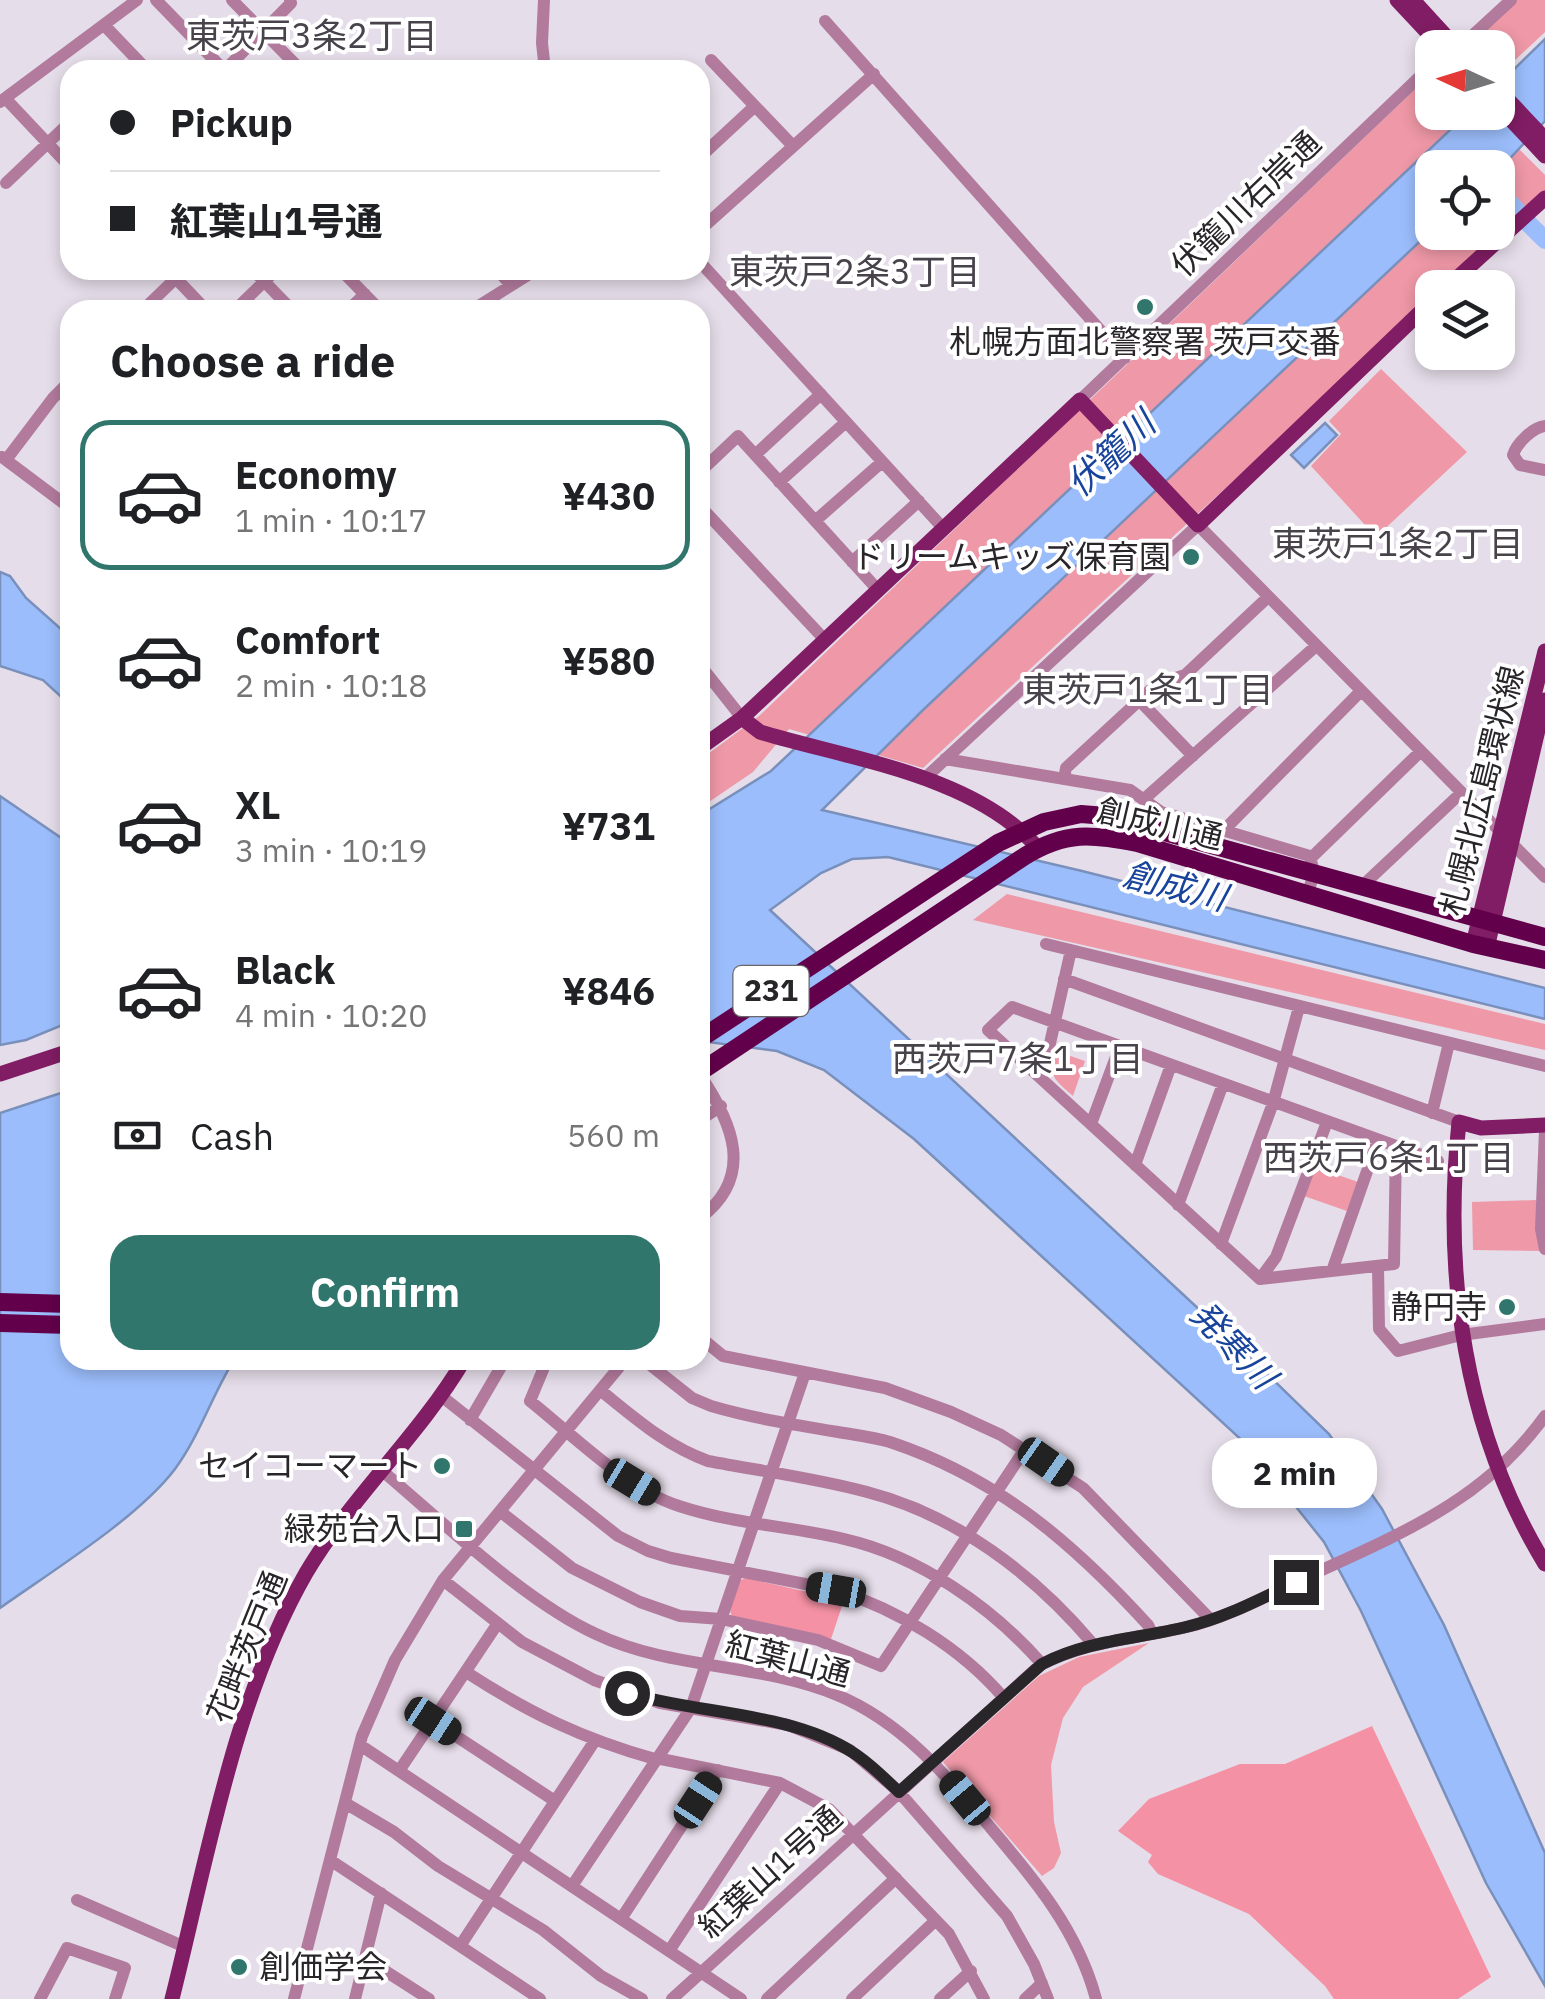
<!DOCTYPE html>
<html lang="en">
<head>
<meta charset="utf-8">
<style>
  body { margin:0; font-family:"IBM Plex Sans","Noto Sans JP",sans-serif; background:#f6f6f6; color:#202124; height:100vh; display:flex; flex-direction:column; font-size:38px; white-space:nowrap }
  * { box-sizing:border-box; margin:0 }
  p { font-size:32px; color:#757577 }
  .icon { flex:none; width:55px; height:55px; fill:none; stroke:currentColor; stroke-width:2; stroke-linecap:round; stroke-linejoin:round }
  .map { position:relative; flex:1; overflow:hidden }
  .drawer { position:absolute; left:60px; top:300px; width:650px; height:1070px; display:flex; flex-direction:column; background:#fff; border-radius:30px; box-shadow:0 5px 15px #0003 }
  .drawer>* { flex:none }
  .guide { position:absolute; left:60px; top:60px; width:650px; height:220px; border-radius:30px; box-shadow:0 5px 15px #0003; display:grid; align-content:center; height:220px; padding:0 50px; background:#fff }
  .needle { width:65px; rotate:274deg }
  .controls { position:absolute; left:1415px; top:30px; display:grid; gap:20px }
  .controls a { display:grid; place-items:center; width:100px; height:100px; border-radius:20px; background:#fff; box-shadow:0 5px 15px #0003; font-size:50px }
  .end { position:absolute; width:45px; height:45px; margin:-22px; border:12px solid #29262a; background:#fff; box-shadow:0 0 0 5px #fff }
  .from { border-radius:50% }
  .bubble { position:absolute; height:70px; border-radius:30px; background:#fff; box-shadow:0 5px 15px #0003; font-size:32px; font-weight:800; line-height:70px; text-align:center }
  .car { position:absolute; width:30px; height:60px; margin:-30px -15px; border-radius:12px; box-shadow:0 0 8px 2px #0007; background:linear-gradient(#222 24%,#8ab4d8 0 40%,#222 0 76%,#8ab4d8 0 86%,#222 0) }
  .guide b { display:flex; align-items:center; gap:35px; height:95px; font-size:38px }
  .guide b+b { border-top:2px solid #e0e0e0 }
  .guide i { width:25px; height:25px; background:#202124 }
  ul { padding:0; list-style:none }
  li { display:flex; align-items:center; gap:30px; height:150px; margin:0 20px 15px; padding:0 30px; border:5px solid transparent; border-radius:30px }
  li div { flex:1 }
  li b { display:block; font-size:38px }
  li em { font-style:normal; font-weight:800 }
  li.current { border-color:#30766c }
  li>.icon { width:90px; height:90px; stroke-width:1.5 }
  h2 { padding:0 50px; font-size:45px; line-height:120px }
  .pay { display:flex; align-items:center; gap:25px; height:110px; padding:0 50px; font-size:38px }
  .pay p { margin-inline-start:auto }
  .cta { display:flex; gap:20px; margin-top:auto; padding:20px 50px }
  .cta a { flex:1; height:115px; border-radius:30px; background:#30766c; color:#fff; font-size:40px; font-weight:800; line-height:115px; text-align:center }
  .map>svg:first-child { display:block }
</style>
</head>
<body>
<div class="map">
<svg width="1545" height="1999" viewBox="0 0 1545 1999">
  <rect width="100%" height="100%" fill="#e5dde9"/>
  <path fill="#ef98a7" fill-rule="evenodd" d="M 1514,0 L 1545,0 L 1545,32 L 1498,76 L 1498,48 L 1461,48 Z
    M 1432,73 L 1432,112 L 1483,113 L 1545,175 L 1545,194 L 1443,287 L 1432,288 L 1432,297 L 923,768 L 789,729 L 753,772 L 700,808 L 700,760 L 759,716 ZM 1432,168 L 1498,168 L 1498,232 L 1432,232 Z
    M 1381,369 L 1467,452 L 1376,537 L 1311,466 L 1341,434 L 1329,421 Z
    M 1007,894 L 1545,1024 L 1545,1050 L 973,920 Z
    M 1056,1051 L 1085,1061 L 1073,1096 C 1053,1078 1049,1078 1056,1051 Z
    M 1315,1167 L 1358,1182 L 1347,1211 L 1304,1196 Z
    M 1536,1200 L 1540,1251 L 1473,1250 L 1472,1202 Z
    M 1149,1643 L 1083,1687 L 1063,1718 L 1051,1765 L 1054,1822 L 1061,1853 L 1054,1868 L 1042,1876 L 943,1762 L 1039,1676 L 1079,1657 Z"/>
  <path fill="#f591a4" d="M 745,1578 L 844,1600 L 831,1639 L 732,1617 L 730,1610 L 739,1581 Z
    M 1372,1726 L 1491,1977 L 1458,1999 L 1334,1999 L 1325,1986 L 1249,1914 L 1158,1874 L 1148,1862 L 1152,1855 L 1118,1831 L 1149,1799 L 1240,1764 L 1285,1764 Z"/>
  <path fill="#9bbdfb" stroke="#7990bc" stroke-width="2.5" d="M 1545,39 L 1545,121 L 1498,171 L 1498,168 L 1432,168 L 1432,230 L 922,711 L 822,810 L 1082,871 L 1545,988 L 1545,1019 L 888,857 L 852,859 L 821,873 L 770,910 L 1232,1340 L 1329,1434 L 1382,1509 L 1444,1625 L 1545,1853 L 1545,1986 L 1486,1883 L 1361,1611 L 1324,1542 L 1246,1444 L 914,1139 L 824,1070 L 777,1051 L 700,1041 L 700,815 L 771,771 L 1468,113 L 1498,112 L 1498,85 Z
    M 1325,423 L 1337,435 L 1304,468 L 1291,455 Z
    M 0,572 L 10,576 L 26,598 L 70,637 L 70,705 L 43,680 L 0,666 Z
    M 0,796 L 70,844 L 70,1022 L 26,1040 L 0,1045 Z
    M 70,1090 L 70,1360 L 234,1360 C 212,1395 200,1435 175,1469 C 138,1518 52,1571 0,1608 L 0,1113 Z"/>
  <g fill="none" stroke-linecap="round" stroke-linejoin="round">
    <path stroke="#9bbdfb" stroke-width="18" d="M 1498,190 L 1520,214
      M 1528,223 L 1545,240"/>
    <path stroke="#b27b9d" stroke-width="12" d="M 156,0 L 224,70
      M 232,0 L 301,70
      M 544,0 L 542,43 L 545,70
      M 825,21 L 1125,358
      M 104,25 L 147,70
      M 1459,48 L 1511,0
      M 711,60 L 793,146
      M 225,70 L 291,3 L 290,0
      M 5,98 L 70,167
      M 0,102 L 137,0
      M 700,157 L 755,106
      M 6,183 L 70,122
      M 700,230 L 874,74
      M 700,262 L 943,528
      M 168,270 L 206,310
      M 253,270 L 292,310
      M 341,270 L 380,310
      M 497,270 L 511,285
      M 143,310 L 176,278
      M 235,310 L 276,270
      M 348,310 L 365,294
      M 472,310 L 536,270
      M 1080,400 L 1432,65
      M 1545,426 C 1533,427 1516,444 1513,455 L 1520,465 L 1545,470
      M 755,455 L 821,394
      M 2,457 L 70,508
      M 6,460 L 53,398 L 70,381
      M 700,472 L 738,436 L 878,590
      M 779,482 L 846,422
      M 700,506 L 825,640
      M 815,521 L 882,462
      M 852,562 L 919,501
      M 700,665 L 742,718
      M 1139,700 L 1193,756
      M 945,759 L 1130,790 L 1161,812 L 1310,856 L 1314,873 L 1308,893
      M 924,779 L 1198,525 L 1545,877
      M 1064,779 L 1066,768 L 1157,684 L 1185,675 L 1268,597
      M 1143,800 L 1316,646
      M 1223,831 L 1361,691
      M 1311,858 L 1420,752
      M 1361,887 L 1461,793
      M 1046,944 L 1545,1066
      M 1064,979 L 1459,1122
      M 1012,1007 L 1396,1146 L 1394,1264 L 1260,1279 L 988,1030 Z
      M 700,1075 C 732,1122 756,1176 700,1218
      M 1042,1079 L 1071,950
      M 1432,1113 L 1449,1043
      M 700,1120 L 721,1106
      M 1091,1124 L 1120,1046
      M 1545,1130 L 1541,1229 L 1545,1249
      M 1396,1146 L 1438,1161
      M 1135,1165 L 1171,1065
      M 1178,1205 L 1223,1084
      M 1221,1244 L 1273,1103 L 1299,1007
      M 1378,1266 L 1379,1329 L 1398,1351 L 1461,1335 L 1545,1324
      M 1332,1271 L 1378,1140
      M 1260,1279 L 1276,1257 L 1327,1122
      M 700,1337 L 723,1356 L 885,1388 L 951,1412 L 1001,1435 L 1083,1488 L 1211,1620
      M 547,1360 L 530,1401 C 574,1436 626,1489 679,1506 C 733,1524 790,1526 844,1539 C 919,1556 992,1607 1042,1664
      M 644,1360 L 692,1398 L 711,1406 C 752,1418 795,1425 838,1432 C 855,1435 873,1437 890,1442 C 998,1478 1073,1543 1148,1625 L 1152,1633
      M 600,1390 C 635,1418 666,1446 708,1461 C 761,1471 815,1478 867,1492 C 956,1515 1034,1574 1093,1644
      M 440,1395 L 618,1536 L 648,1551 L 671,1558 L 836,1590 C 898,1610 960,1647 1003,1697
      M 470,1420 L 505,1360
      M 380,1469 C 442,1521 524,1601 596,1634 C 671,1670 761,1663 837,1695 C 902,1722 946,1775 990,1827 C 1035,1880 1078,1931 1096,1999
      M 501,1512 L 572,1568 L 640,1602 L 680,1616 L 721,1619 L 818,1640 L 881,1666 L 1025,1449
      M 443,1580 L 522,1642 L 594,1680 L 660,1703 L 788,1725 L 850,1750 L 899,1792 L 1007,1916 L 1034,1964 L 1048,1999
      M 466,1672 C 529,1713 583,1739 655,1759
      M 433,1721 L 555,1801
      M 360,1745 L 741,1999
      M 656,1758 L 780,1783 L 829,1809 L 949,1934 L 984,1999
      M 399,1771 L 498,1623
      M 345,1803 L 394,1832 L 438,1866 L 543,1930 L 601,1976 L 642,1999
      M 330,1860 L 540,1999
      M 572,1886 L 691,1708 L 805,1373
      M 77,1900 L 185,1947
      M 621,1919 L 718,1770
      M 460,1946 L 594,1742
      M 669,1951 L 780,1783
      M 365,1958 L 429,1999
      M 40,1999 L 67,1948 L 125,1968 L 115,1999
      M 294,1999 L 362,1736 L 395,1660 L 443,1580 L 625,1360
      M 355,1999 L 381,1893
      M 672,1999 L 1039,1666 C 1086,1641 1135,1639 1187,1627 C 1229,1617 1268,1595 1307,1577 C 1399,1534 1483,1502 1545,1416
      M 767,1999 L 896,1878
      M 852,1999 L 936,1920
      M 940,1999 L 971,1971
      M 1025,1999 L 1042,1983"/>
    <path stroke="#811d64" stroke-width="15" d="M 1397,0 L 1442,48
      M 1413,0 L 1457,48
      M 1498,89 L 1545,139
      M 1498,106 L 1545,156
      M 1446,288 L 1545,198
      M 742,718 L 760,732 C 849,759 974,775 1038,848
      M 700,748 L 742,718 L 1080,400 L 1198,525 L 1432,301
      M 1473,944 L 1545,651
      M 1487,948 L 1545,700
      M 0,1074 L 70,1051
      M 1545,1125 L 1481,1128 L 1459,1122 C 1443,1275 1464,1431 1545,1564
      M 172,1999 C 207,1860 234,1698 306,1573 C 351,1497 419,1436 464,1360"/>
    <path stroke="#63004b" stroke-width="18" d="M 700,1039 L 998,843 L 1044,822 L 1081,814 L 1106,816 L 1545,937
      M 700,1072 L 1025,856 C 1066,831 1092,834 1137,843 L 1473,944 L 1545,960
      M 0,1302 L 70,1304
      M 0,1323 L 70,1325"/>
  </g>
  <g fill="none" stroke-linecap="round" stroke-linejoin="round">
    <path stroke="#29262a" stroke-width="12" d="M 627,1693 C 698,1714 790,1712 852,1752 C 870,1763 884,1778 899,1792 L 1042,1664 C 1088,1640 1137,1639 1186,1627 C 1225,1618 1260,1599 1296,1582"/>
  </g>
  <g fill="#30766c" stroke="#fff" stroke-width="4">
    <circle cx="1145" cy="307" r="10"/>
    <circle cx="1191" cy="557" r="10"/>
    <circle cx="1507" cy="1307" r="10"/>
    <circle cx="442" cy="1466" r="10"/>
    <rect x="454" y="1519" width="20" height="20" rx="5"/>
    <circle cx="239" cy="1967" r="10"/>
  </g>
  <g text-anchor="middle" stroke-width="8" stroke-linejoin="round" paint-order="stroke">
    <rect fill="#fff" stroke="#69676a" stroke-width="2.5" x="733.5" y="966" width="75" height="50" rx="8"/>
    <g font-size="30" font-weight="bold" fill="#29262a">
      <text x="771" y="1001">231</text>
    </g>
    <g font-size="32" fill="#29262a" stroke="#fff">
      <text transform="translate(1246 204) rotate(-44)" y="11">伏籠川右岸通</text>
      <text transform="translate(1482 791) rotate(-76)" y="11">札幌北広島環状線</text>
      <text transform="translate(1160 824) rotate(13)" y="11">創成川通</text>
      <text transform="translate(247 1647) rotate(-68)" y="11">花畔茨戸通</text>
      <text transform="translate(788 1659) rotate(15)" y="11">紅葉山通</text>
      <text transform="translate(770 1872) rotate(-42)" y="11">紅葉山1号通</text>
    </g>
    <g font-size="32" fill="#29262a" stroke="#fff" text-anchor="end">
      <text x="1145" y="353" text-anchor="middle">札幌方面北警察署 茨戸交番</text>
      <text x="1171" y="568">ドリームキッズ保育園</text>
      <text x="1487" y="1318">静円寺</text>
      <text x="422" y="1477">セイコーマート</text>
      <text x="444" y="1540">緑苑台入口</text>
      <text x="259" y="1978" text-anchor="start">創価学会</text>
    </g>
    <g font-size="35" fill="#48424b" stroke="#fff">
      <text x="312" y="48">東茨戸3条2丁目</text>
      <text x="855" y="284">東茨戸2条3丁目</text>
      <text x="1398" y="556">東茨戸1条2丁目</text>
      <text x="1148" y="702">東茨戸1条1丁目</text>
      <text x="1018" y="1071">西茨戸7条1丁目</text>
      <text x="1389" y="1170">西茨戸6条1丁目</text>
    </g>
    <g font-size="35" font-style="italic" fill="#19449c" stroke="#fff">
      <text transform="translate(1111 454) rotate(-43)" y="12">伏籠川</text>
      <text transform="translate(1175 886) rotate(14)" y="12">創成川</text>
      <text transform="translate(1233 1345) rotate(46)" y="12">発寒川</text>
    </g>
  </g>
</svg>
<div class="controls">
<a><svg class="needle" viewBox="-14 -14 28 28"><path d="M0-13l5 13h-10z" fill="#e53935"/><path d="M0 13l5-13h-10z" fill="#757577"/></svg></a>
<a><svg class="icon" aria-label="locate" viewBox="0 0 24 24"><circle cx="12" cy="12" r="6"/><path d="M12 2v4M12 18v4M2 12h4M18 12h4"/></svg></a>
<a><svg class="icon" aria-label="layers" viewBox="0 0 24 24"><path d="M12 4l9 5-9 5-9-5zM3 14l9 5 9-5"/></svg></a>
</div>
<i class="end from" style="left:627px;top:1693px"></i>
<i class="end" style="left:1296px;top:1582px"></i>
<div class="bubble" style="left:1212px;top:1438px;width:165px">2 min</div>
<i class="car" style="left:1046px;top:1462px;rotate:125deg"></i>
<i class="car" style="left:632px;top:1482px;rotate:121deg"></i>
<i class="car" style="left:836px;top:1590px;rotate:280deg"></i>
<i class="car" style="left:433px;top:1721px;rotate:123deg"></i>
<i class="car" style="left:965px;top:1798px;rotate:320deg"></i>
<i class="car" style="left:698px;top:1800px;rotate:33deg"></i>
<div class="guide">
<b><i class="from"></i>Pickup</b>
<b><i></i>紅葉山1号通</b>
</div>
<section class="drawer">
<h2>Choose a ride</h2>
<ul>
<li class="current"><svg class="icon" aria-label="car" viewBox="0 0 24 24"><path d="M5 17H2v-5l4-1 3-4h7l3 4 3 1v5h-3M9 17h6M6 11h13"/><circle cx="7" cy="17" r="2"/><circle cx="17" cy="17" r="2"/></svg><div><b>Economy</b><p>1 min · 10:17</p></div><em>¥430</em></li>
<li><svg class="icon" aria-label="car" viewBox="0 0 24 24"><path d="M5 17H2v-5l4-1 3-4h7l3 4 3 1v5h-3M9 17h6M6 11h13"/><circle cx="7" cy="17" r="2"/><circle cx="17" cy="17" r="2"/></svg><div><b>Comfort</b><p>2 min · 10:18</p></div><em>¥580</em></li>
<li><svg class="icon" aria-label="car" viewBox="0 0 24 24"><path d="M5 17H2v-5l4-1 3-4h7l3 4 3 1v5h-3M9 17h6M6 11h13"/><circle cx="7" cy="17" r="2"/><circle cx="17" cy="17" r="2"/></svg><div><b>XL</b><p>3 min · 10:19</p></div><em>¥731</em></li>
<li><svg class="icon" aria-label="car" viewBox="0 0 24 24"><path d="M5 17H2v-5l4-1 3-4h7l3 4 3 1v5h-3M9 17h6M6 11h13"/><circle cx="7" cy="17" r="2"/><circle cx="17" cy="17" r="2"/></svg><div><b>Black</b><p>4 min · 10:20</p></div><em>¥846</em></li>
</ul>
<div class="pay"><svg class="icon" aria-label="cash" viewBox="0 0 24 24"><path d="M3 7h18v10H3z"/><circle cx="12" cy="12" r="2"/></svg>Cash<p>560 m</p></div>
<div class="cta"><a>Confirm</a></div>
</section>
</div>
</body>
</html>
